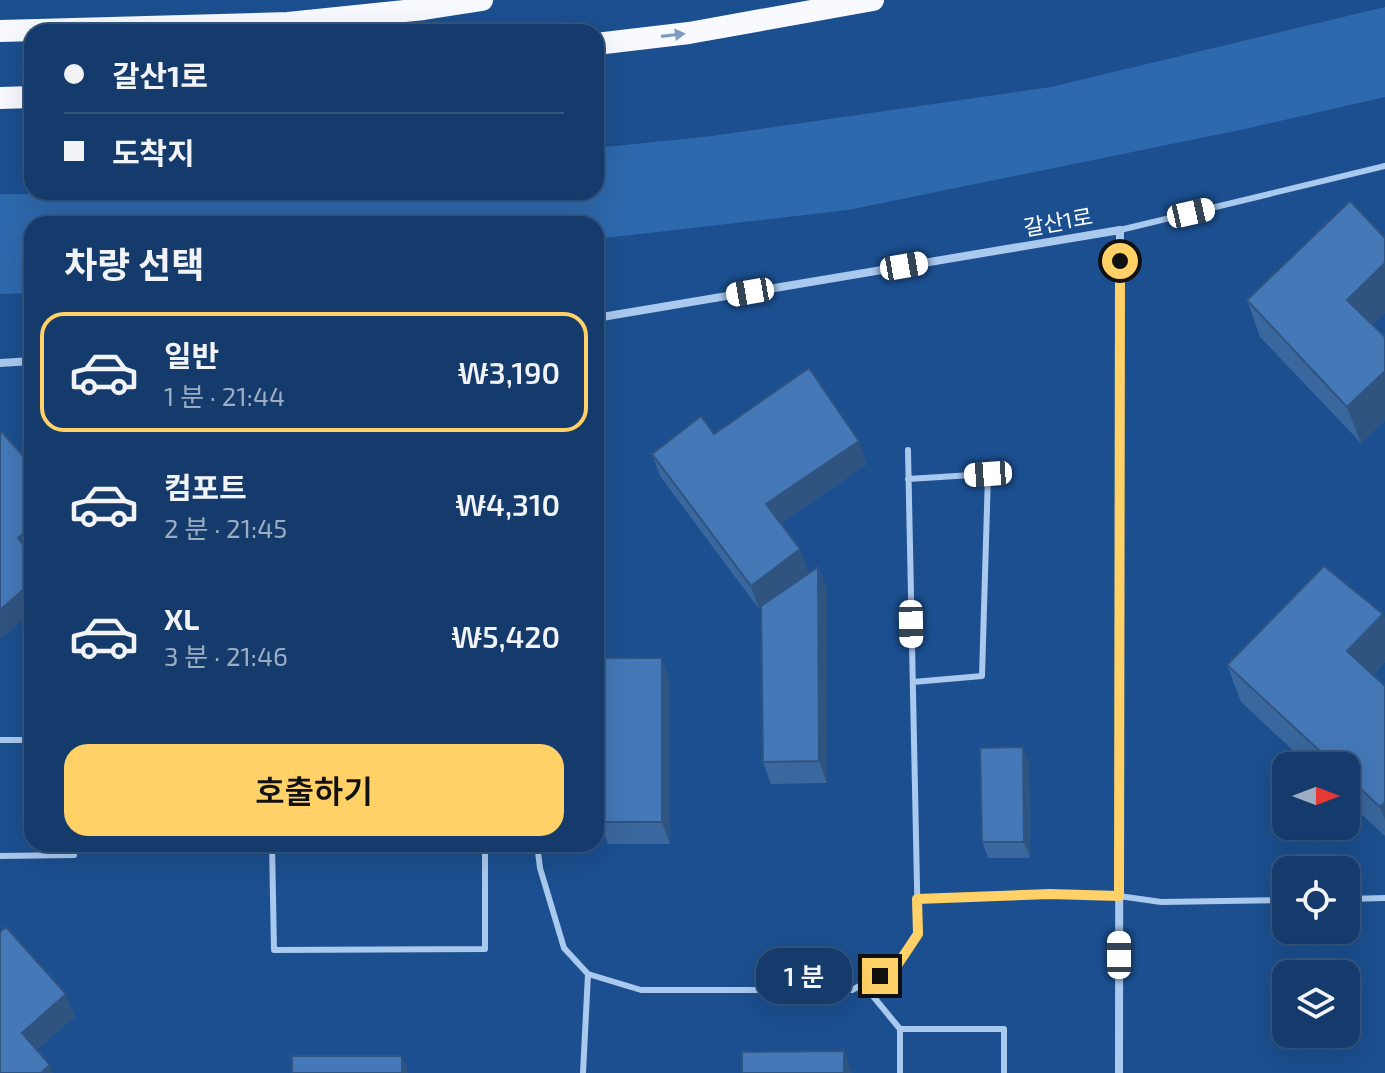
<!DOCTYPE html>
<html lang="ko">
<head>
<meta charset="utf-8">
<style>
  body { margin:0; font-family:"Exo 2","Noto Sans KR",sans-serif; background:#214673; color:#f1f3f6; height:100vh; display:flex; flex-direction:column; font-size:30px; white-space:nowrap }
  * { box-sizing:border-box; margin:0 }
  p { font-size:26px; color:#9dadc1 }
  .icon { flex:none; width:44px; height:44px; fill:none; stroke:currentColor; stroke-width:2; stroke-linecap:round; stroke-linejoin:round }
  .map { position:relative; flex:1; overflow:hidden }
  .drawer { position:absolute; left:24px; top:216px; width:580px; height:636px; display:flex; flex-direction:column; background:#143b6b; border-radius:24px; box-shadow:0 8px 32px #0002,0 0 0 2px #33557e }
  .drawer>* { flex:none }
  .hud { position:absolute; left:24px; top:24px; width:580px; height:176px; border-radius:24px; box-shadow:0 8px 32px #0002,0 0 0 2px #33557e; display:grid; align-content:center; height:176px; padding:0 40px; background:#143b6b }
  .needle { width:52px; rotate:90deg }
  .buttons { position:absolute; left:1272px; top:752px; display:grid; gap:16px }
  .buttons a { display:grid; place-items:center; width:88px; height:88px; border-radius:16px; background:#143b6b; box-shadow:0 8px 32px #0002,0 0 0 2px #33557e; font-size:40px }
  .end { position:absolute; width:36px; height:36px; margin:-18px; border:10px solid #ffd166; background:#111; box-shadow:0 0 0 4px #111 }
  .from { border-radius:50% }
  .bubble { position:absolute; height:56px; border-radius:24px; background:#143b6b; box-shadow:0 8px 32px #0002,0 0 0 2px #33557e; font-size:26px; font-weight:600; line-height:56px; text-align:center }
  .car { position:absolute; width:24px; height:48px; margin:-24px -12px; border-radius:10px; box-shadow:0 0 6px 2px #0007; background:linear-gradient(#fff 24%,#345 0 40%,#fff 0 76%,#345 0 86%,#fff 0) }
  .hud b { display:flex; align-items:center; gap:28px; height:76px; font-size:30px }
  .hud b+b { border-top:2px solid #33557e }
  .hud i { width:20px; height:20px; background:#f1f3f6 }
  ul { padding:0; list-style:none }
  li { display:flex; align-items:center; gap:24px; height:120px; margin:0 16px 12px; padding:0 24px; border:4px solid transparent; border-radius:24px }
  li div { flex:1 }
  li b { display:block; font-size:30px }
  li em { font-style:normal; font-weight:600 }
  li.selected { border-color:#ffd166 }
  li>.icon { width:72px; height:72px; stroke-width:1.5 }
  h2 { padding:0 40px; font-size:36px; line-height:96px }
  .primary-button { display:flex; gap:16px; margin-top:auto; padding:16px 40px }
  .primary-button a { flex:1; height:92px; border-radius:24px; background:#ffd166; color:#111; font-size:32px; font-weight:600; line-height:92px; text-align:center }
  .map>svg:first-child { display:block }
</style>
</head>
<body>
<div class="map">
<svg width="1385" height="1073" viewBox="0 0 1385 1073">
  <rect width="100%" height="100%" fill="#1b4f8f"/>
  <path fill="#2e69ad" d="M 1385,7 L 1385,97 L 1245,129 L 848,210 L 596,239 L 596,224 L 32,224 L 32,293 L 0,294 L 0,194 L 596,192 L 596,148 L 712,136 L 1051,87 Z"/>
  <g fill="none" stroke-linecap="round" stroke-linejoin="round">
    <path stroke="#a9c9ee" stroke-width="6" d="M 1120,230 L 1385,166
      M 908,479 L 988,474 L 982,676 L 913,682
      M 0,740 L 32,740
      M 272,844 L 274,950 L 485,949 L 485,844
      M 537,844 L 540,868 L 564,948 L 588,974 L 641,990 L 852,990 L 896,967 L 918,934 L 908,450
      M 0,856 L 74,855 L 74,844
      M 917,899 L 1050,894 L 1119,896 L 1161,902 L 1286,900
      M 1346,899 L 1385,898
      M 863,984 L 900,1029 L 900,1073
      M 900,1029 L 1004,1029 L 1004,1073
      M 583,1073 L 588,974"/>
    <path stroke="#a9c9ee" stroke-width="8" d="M 596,318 L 1120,230 L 1119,1073
      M 0,363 L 32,361"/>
    <path stroke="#f8faff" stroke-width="22" d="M 0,31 L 288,23 L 424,9 L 482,0
      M 596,44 L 689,33 L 873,0
      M 0,98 L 32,97"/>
  </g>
  <path fill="#3a679d" d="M 1247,300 L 1372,325 L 1385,337 L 1385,420 L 1361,443 L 1260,337 Z
    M 714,434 L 867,464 L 781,523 L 809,572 L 784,590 L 818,567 L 827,589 L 827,783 L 771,784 L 763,762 L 761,607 L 759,609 L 660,476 L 652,454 Z
    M 1385,619 L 1385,662 L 1373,675 L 1385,686 L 1385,836 L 1346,800 L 1346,766 L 1310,766 L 1241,702 L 1227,665 Z
    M 670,680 L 670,844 L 608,844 L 600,822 Z
    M 1029,763 L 1030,858 L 988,858 L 982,842 Z"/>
  <path fill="#305480" d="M 1385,263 L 1385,313 L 1360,337 L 1347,300 Z
    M 1385,371 L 1385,420 L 1361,443 L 1347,407 Z
    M 859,441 L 867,464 L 775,527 L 766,504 Z
    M 32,526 L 32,556 L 18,538 Z
    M 800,549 L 809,572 L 759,609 L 751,586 Z
    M 818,567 L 827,589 L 827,783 L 819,761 Z
    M 32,582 L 32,612 L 0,640 L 0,610 Z
    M 1383,614 L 1385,619 L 1385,662 L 1360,688 L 1347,651 Z
    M 662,658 L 670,680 L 670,844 L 662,822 Z
    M 1023,747 L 1029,763 L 1030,858 L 1024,842 Z
    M 1385,802 L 1385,820 L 1380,807 Z
    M 66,994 L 75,1017 L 30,1056 L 22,1033 Z
    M 844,1051 L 852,1073 L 844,1073 Z
    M 402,1056 L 408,1073 L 402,1073 Z
    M 50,1065 L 53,1073 L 41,1073 Z"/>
  <path fill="#4478b7" stroke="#305480" stroke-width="2" d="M 1350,201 L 1385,238 L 1385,263 L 1347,300 L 1385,337 L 1385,371 L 1347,407 L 1247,300 Z
    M 809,368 L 859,441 L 766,504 L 800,549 L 751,586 L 652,454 L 701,416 L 714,434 Z
    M 2,432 L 32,466 L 32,526 L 18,538 L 32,555 L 32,582 L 0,610 L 0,434 Z
    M 1324,566 L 1383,614 L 1347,651 L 1385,686 L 1385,802 L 1380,807 L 1346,775 L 1346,766 L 1336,766 L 1227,665 Z
    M 818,567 L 819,761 L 763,762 L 761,606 Z
    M 600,658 L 662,658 L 662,822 L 600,822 Z
    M 1023,747 L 1024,842 L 982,842 L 980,748 Z
    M 6,927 L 66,994 L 22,1033 L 50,1065 L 41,1073 L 0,1073 L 0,932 Z
    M 844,1051 L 844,1073 L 742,1073 L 742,1052 Z
    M 292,1056 L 402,1056 L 402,1073 L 292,1073 Z"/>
  <defs><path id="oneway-solid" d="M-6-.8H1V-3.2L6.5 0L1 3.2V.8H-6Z" transform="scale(2)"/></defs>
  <use fill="#7e9cc1" href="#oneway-solid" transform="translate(673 35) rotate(-7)"/>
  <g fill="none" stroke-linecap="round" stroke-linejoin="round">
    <path stroke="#ffd166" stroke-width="10" d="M 880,976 L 896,967 L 918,934 L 917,899 L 1050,894 L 1119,896 L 1120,261"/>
  </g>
  <g text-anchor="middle" stroke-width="6" stroke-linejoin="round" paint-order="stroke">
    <g font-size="22" fill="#fff" stroke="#1b4f8f">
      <text transform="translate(1058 222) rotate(-10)" y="8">갈산1로</text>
    </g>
  </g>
</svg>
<div class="buttons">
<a><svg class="needle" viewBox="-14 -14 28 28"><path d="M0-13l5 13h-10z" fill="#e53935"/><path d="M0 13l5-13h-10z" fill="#9dadc1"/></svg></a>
<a><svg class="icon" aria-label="locate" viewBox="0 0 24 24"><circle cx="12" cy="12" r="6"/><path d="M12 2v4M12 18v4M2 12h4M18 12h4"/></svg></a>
<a><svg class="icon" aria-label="layers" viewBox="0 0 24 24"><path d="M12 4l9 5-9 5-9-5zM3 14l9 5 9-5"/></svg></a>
</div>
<i class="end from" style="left:1120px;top:261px"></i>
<i class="end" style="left:880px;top:976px"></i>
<div class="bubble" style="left:756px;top:948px;width:96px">1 분</div>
<i class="car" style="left:1191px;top:213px;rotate:77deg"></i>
<i class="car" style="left:904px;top:266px;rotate:80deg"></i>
<i class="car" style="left:750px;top:292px;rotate:260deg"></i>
<i class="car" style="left:988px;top:474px;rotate:266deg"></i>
<i class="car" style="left:911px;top:624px;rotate:179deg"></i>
<i class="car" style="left:1119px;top:955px;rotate:0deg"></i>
<div class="hud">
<b><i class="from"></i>갈산1로</b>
<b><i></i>도착지</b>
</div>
<section class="drawer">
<h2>차량 선택</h2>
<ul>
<li class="selected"><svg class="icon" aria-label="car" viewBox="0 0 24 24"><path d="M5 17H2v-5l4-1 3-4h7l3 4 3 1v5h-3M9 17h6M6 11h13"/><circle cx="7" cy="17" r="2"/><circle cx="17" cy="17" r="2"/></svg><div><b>일반</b><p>1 분 · 21:44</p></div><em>₩3,190</em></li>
<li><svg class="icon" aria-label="car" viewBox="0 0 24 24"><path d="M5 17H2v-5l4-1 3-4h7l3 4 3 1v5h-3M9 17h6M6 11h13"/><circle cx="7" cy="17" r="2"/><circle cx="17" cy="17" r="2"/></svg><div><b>컴포트</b><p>2 분 · 21:45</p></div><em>₩4,310</em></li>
<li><svg class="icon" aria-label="car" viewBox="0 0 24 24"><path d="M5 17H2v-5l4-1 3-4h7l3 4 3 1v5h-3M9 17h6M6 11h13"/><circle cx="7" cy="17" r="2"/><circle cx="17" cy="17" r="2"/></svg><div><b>XL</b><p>3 분 · 21:46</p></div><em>₩5,420</em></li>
</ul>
<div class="primary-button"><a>호출하기</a></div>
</section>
</div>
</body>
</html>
